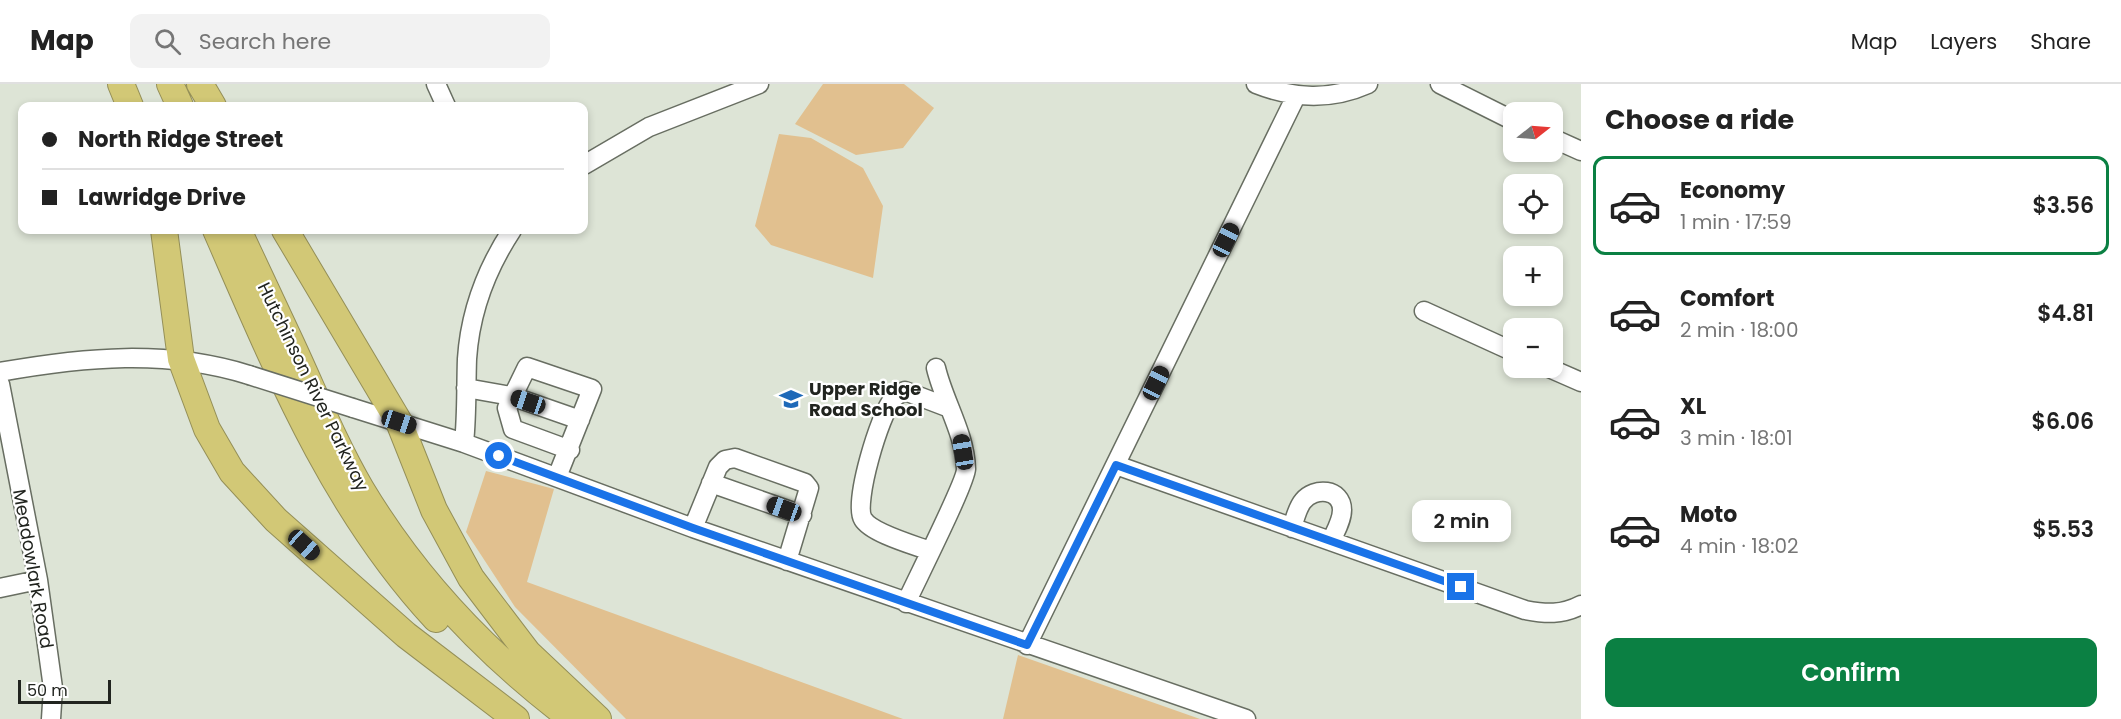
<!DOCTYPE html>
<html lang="en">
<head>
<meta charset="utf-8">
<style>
  body { margin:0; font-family:Poppins,sans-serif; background:#f2f2f2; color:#222; height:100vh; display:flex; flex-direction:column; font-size:22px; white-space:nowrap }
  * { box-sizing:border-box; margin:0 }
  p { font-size:20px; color:#767676 }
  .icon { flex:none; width:33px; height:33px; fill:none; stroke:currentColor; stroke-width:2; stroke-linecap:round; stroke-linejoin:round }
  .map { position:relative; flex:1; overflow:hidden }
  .panel { display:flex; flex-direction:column; background:#fff; width:540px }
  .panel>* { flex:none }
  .banner { position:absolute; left:18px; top:18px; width:570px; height:132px; border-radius:12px; box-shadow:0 3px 9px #0003; display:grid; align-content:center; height:132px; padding:0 24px; background:#fff }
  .needle { width:39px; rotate:73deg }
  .buttons { position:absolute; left:1503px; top:18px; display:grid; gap:12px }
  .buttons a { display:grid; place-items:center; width:60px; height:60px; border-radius:12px; background:#fff; box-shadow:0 3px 9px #0003; font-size:30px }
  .scale { position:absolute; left:18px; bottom:15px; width:93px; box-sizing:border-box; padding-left:6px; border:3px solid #21241f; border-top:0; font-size:16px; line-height:21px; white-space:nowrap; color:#21241f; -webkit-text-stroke:4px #fff; paint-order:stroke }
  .end { position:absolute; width:27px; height:27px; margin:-14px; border:8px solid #1a73e8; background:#fff; box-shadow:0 0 0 3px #fff }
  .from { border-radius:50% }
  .bubble { position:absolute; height:42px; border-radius:12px; background:#fff; box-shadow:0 3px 9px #0003; font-size:20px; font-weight:600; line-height:42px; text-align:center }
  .car { position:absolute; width:18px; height:36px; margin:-18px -9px; border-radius:8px; box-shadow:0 0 4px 2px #0007; background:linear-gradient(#222 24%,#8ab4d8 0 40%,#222 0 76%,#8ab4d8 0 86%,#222 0) }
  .banner b { display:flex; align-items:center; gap:21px; height:57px; font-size:22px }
  .banner b+b { border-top:2px solid #e0e0e0 }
  .banner i { width:15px; height:15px; background:#222 }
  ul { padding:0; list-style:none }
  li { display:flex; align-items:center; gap:18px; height:99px; margin:0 12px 9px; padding:0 12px; border:3px solid transparent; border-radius:12px }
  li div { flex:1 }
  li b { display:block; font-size:22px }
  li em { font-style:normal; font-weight:600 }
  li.current { border-color:#0b8043 }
  li>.icon { width:54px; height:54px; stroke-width:1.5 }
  h2 { padding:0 24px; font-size:27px; line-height:72px }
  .primary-button { display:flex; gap:12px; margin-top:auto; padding:12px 24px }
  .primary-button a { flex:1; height:69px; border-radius:12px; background:#0b8043; color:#fff; font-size:24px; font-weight:600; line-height:69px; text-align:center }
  header { display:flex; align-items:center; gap:36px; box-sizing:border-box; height:84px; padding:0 30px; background:#fff; border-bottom:2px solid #e0e0e0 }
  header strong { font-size:28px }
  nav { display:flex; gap:33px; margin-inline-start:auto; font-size:21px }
  .search { width:420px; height:54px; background:#f2f2f2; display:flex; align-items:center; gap:15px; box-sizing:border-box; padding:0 21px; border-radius:12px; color:#767676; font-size:22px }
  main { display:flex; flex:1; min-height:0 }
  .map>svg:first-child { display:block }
</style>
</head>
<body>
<header>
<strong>Map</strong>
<div class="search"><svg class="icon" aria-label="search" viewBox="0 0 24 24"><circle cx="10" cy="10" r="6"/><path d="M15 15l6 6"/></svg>Search here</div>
<nav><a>Map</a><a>Layers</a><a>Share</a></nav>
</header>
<main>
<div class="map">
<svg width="1581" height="635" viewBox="0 0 1581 635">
  <rect width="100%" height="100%" fill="#dde4d6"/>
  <path fill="#e1c08f" d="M 823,0 L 904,0 L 934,24 L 903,64 L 856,71 L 795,40 Z
    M 779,50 L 811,54 L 863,84 L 883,122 L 873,194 L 771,161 L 755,142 Z
    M 486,387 L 554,405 L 527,498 L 903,635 L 626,635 L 515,523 L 466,448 Z
    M 1018,571 L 1200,635 L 1003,635 Z"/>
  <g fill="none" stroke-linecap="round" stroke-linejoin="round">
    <g stroke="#686e62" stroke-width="21">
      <path id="minor" d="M 436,0 L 446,22
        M 1256,0 C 1294,15 1330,17 1368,0
        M 1440,0 L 1514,37
        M 1552,54 L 1581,67
        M 584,81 L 649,43 L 759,0
        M 1424,227 L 1514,268
        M 1549,284 L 1581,298
        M 0,288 C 84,273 166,265 249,291
        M 0,300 L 38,496 L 53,604 L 51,635
        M 466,304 L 511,312 L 580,336
        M 353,324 L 464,359 L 693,444 L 1246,635
        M 464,359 C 467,331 466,303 467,275 C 470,229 487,184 512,146
        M 1116,381 L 1525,526 C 1546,530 1562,531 1581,521
        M 557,393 L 592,305 L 527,283 L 507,324 L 513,345 L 570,366
        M 711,399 L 802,431
        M 693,444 L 718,383 L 725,376 L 735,374 L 805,399 L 809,404 L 787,477
        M 1292,444 C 1295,435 1297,424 1303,417 C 1314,403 1342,404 1342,426 C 1342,437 1335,448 1331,457
        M 930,467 C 914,461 871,449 863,435 C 853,419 880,330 893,315 C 895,312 901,309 905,307 L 947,323
        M 0,504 L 38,496
        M 906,519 C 915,499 966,398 966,385 C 965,349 944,318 936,284
        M 1027,561 L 1296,12"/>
    </g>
    <g stroke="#948f58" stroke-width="28">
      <path id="highway" d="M 121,0 L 130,22
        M 170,0 L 180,22
        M 200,0 L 213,22
        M 164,146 L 181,275 L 207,345 L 232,388 L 276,436 L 406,551 L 516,635
        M 216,146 C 276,283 332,423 436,535
        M 238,146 C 255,183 273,220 290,257 C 313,306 333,357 361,405 C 415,495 488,572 572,635
        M 285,146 L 399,338 L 434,426 L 471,494 L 528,569 L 598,635"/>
    </g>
    <use href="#minor" stroke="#fff" stroke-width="18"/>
    <use href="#highway" stroke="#d2c876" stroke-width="26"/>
    <g stroke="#686e62" stroke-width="21" stroke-linecap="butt">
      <path id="minor-bridge" d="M 249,291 L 353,324"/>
    </g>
    <use href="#minor-bridge" stroke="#fff" stroke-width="18"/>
  </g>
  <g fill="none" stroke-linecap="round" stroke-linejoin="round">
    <path stroke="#1a73e8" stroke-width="8" d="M 499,372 L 693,444 L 1027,561 L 1116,381 L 1461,503"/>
  </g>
  <defs>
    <g id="school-bare" transform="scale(1.8)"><path d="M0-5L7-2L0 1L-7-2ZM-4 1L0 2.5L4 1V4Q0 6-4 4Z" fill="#1e69b8" stroke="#fff" stroke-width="2.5" paint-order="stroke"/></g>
  </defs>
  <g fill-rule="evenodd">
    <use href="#school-bare" x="791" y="315"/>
  </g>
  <g text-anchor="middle" stroke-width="4.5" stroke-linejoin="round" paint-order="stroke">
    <g font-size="18" fill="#21241f" stroke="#fff">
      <text transform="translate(313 303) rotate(64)" y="6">Hutchinson River Parkway</text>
      <text transform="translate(33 485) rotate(80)" y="6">Meadowlark Road</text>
    </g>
    <g font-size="18" font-weight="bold" fill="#21241f" stroke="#fff" text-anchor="start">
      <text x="809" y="311">Upper Ridge<tspan x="809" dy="21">Road School</tspan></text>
    </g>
  </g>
</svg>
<div class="buttons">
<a><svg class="needle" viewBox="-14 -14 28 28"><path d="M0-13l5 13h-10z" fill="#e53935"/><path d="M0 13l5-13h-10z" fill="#767676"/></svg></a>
<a><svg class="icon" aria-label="locate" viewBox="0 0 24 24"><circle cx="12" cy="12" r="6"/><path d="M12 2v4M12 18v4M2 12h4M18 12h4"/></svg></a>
<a>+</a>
<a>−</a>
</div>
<div class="scale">50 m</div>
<i class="end from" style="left:499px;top:372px"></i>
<i class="end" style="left:1461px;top:503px"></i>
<div class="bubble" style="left:1412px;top:416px;width:99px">2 min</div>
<i class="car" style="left:1226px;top:156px;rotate:26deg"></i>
<i class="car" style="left:1156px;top:299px;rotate:26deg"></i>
<i class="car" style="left:528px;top:318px;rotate:289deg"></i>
<i class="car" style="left:399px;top:338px;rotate:108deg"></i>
<i class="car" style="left:963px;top:368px;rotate:351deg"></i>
<i class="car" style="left:784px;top:425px;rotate:290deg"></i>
<i class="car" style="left:304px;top:461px;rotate:132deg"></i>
<div class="banner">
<b><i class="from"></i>North Ridge Street</b>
<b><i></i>Lawridge Drive</b>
</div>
</div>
<section class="panel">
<h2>Choose a ride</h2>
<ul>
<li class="current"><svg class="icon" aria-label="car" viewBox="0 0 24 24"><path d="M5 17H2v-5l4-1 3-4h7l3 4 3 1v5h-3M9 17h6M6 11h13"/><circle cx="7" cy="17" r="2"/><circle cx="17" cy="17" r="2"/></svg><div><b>Economy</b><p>1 min · 17:59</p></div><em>$3.56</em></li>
<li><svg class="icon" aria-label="car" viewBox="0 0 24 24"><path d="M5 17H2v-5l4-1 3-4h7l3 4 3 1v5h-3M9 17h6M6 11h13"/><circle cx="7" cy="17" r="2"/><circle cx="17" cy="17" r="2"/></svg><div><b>Comfort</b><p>2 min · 18:00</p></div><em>$4.81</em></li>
<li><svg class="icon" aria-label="car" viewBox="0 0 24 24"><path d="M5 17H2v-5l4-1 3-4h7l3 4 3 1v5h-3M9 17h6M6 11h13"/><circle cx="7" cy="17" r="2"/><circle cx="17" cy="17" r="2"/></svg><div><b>XL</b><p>3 min · 18:01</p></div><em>$6.06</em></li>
<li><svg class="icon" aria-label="car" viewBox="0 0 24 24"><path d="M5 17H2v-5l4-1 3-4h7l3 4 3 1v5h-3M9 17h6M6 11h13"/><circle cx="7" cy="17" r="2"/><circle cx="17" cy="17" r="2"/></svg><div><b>Moto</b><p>4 min · 18:02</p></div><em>$5.53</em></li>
</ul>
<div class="primary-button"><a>Confirm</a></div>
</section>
</main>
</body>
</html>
